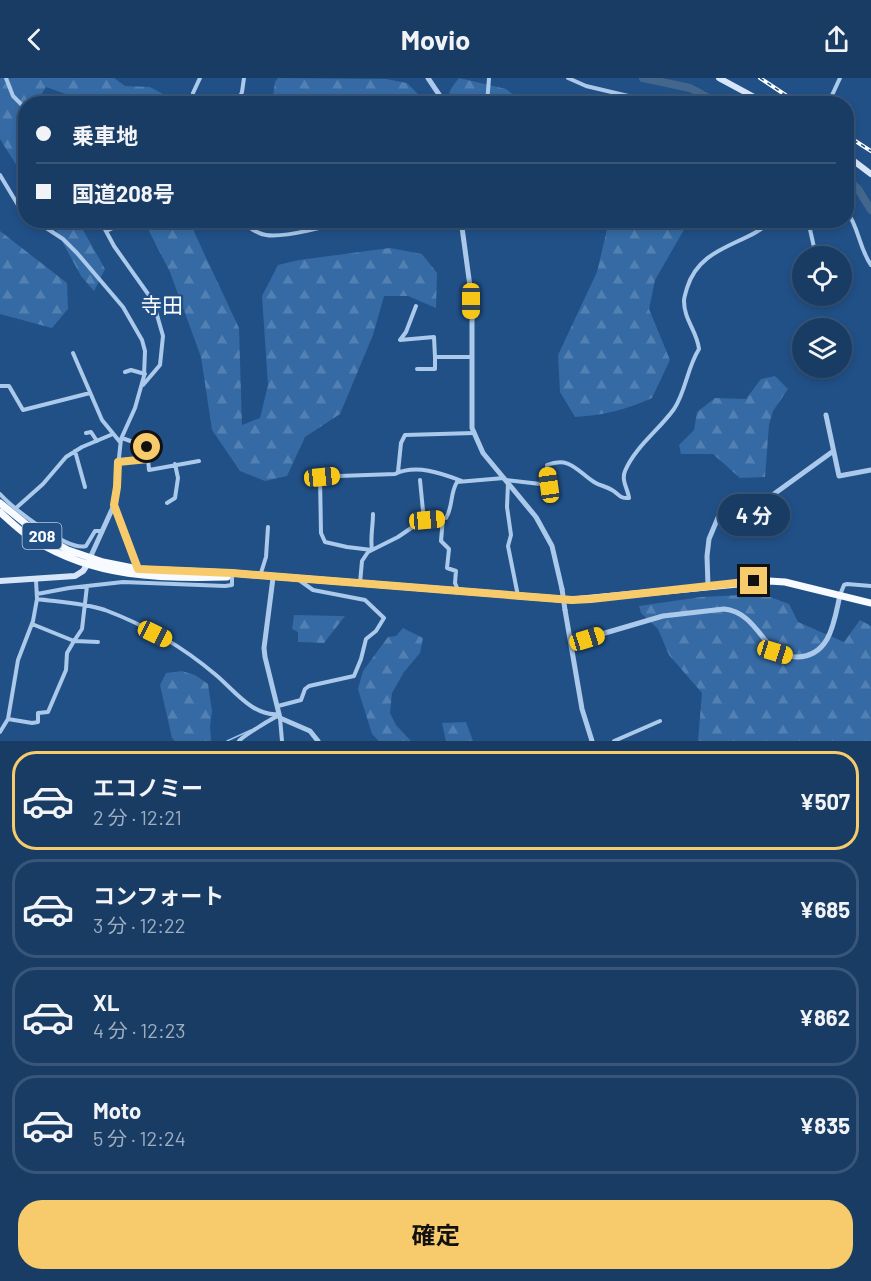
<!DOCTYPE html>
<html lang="ja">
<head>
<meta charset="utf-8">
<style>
  body { margin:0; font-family:Barlow,"Noto Sans JP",sans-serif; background:#22436b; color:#f1f3f6; height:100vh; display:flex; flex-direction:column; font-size:22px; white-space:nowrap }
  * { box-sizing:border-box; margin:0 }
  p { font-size:20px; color:#9fadbf }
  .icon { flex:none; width:33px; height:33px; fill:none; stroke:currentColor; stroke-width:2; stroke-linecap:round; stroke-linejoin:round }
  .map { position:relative; height:663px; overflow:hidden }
  .details { display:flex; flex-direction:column; background:#193c65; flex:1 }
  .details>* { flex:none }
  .guide { position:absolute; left:18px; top:18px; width:836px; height:132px; border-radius:24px; box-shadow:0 3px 9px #0003,0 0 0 2px #375679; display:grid; align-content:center; height:132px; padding:0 18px; background:#193c65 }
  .controls { position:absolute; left:792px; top:168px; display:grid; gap:12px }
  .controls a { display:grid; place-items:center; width:60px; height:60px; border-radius:50%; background:#193c65; box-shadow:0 3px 9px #0003,0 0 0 2px #375679; font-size:30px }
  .end { position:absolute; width:27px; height:27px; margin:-14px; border:8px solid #f7cb6c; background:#111; box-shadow:0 0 0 3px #111 }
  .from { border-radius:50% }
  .bubble { position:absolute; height:42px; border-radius:21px; background:#193c65; box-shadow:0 3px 9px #0003,0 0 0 2px #375679; font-size:20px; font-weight:700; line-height:42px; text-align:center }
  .car { position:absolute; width:18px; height:36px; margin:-18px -9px; border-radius:8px; box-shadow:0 0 4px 2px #0007; background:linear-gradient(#f5c518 24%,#345 0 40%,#f5c518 0 76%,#345 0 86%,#f5c518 0) }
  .guide b { display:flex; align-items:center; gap:21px; height:57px; font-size:22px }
  .guide b+b { border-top:2px solid #375679 }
  .guide i { width:15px; height:15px; background:#f1f3f6 }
  ul { padding:10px 0 0; list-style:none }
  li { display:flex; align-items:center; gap:18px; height:99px; margin:0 12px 9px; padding:0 6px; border:3px solid #375679; border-radius:24px }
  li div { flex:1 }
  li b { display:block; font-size:22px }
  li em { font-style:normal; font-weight:700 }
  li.on { border-color:#f7cb6c }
  li>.icon { width:54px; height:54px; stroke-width:1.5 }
  .button { display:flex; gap:12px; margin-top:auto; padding:12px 18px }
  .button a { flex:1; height:69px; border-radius:24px; background:#f7cb6c; color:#111; font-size:24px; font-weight:700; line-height:69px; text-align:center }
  header { display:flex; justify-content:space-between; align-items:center; height:78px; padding:0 18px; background:#193c65; font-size:27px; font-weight:700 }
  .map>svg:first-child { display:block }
</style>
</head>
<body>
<header><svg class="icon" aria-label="back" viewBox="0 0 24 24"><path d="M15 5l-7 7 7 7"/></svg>Movio<svg class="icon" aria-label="share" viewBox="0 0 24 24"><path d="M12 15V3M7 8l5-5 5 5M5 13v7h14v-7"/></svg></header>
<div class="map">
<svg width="871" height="663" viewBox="0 0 871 663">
  <defs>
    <pattern id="forest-firs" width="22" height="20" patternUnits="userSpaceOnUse" patternTransform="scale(1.5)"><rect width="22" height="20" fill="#356aa4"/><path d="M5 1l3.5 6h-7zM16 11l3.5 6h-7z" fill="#5380b2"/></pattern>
  </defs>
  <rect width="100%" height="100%" fill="#215087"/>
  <path fill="url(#forest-firs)" d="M 0,0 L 114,0 L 125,8 L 150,9 L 163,16 L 165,25 L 93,26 L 46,9 L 36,25 L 26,26 L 25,42 L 19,51 L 25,60 L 25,101 L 0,61 Z
    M 278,0 L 386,1 L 407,5 L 422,20 L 419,26 L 272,25 L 275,4 Z
    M 459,0 L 506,11 L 524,25 L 451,25 C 446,15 452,9 459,0 Z
    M 51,143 L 78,143 L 105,191 L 94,213 L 81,198 Z
    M 149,143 L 191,143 L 195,156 L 239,250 L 242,347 L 260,340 L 268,307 L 262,218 L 278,187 L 299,182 L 390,170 L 422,176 L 437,195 L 436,230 L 408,218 L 384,218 L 373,257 L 340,336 L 305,359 L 287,398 L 265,403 L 240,393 L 212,352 L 201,279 L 170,194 L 149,153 Z
    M 609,143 L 689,143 L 655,202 L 649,231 L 670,282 L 652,320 C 625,332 605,337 575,339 L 560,314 L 558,277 L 597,194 Z
    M 0,153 L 67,205 L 68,231 L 52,250 L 0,236 Z
    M 775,298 L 788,311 L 773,333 L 769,347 L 765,399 L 740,400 L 713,376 L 681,376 L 679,367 L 694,352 L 697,334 L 715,320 L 746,321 L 761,301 Z
    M 762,516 L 789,526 L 798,544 L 844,564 L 860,542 L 871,548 L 871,663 L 698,663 L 702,615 L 669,577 L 658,551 L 641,535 L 639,528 L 701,519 Z
    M 294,537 L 340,538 L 345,538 L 324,565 L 298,564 L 298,554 L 292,551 Z
    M 403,550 L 423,560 L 420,575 L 404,594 L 392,615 L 390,635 L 396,647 L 411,663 L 379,663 L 372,656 L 358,611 L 363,593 L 388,559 L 396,558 Z
    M 182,593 L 195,597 L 208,606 L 212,633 L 210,648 L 211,663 L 175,663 L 172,660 L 160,607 L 166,595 Z
    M 466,644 L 473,663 L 446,663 L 442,645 Z"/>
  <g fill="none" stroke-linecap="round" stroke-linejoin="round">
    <path stroke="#9fc4eb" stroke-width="1.5" d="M 227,663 L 251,652"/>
    <path stroke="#43668d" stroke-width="8" d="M 643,0 L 690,10 L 720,26
      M 846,100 L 858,111 L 871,132"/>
    <path stroke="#abc9ea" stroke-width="4" d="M 6,0 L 13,18 L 26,31
      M 568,0 L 586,8 L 662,26
      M 194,26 L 193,15 L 200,0
      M 237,26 L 242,14 L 244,0
      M 487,26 L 489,0
      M 828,26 L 840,0
      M 0,97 L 18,127 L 26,136
      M 846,132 C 859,149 859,170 871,187
      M 34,142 L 63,161 L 77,175 L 123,229 L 142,262 L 145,273 L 144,298 L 135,330 L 121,361 L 114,427 L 138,490
      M 100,142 L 114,168 L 153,223 L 163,258 L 160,287 L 143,307
      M 242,142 C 247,149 258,156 266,157 C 285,160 329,148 348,142
      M 805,142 L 809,147 L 816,178
      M 106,153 L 120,147 L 118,142
      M 416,228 L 406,254 L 400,262 L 434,259 L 435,279 L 472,279
      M 73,275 L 102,342 L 120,364
      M 417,291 L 435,291 L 435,279
      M 125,294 L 131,292 L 145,296
      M 0,308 L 9,308 L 23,332 L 90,315
      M 86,355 L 91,354 L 97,363
      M 122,360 L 147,369 L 149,392 L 199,383
      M 137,365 L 139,357
      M 75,373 L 85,409
      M 118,384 L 149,381
      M 398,394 L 401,365 L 405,357 L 474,355
      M 311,399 L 395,396 C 416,386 441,395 462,403
      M 320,399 L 321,455 L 325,464 L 347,469 L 372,472 C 370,459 373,449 373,436
      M 420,402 L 424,443
      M 506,402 L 549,407 L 547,387 C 570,378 577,393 594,404 C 600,408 606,408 612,412 C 619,416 620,421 629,420 C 628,411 621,403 625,393 C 635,369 659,352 674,331 C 686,313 687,290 699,271 C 697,253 684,242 684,223 C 684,219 686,214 687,210 C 700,167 745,168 773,142
      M 508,405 L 507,429 L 511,457 L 508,468 L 518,518
      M 0,416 C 13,430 68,474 86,468 L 95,453 L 102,453
      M 167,425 L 175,420 L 178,400 L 175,386
      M 16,430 L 43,406 L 66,379 L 82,369 L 113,356
      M 443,440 L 441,463 L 449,471 L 447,490 L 456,493 L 455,505 L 458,512
      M 260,498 L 266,479 L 268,449
      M 360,505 L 362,483 L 368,474 L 398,459 L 420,444 L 427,442 L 446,440 C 453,429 450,415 457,404 L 504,400
      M 37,516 L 69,510 L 123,504 L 225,508 L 232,507 L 232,499
      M 840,517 L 844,507 L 847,506 L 871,508
      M 37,521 C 60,524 84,525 105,532 C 145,547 183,569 216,597 C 234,612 253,639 279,636
      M 74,563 L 82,551 L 87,508
      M 75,563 L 98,564
      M 278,628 L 301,622 L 305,611 L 309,608 L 354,598 L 361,581 L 366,561 L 376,553 L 384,540 L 365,522 L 313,512 L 299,502
      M 280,640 L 282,663
      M 8,641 L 32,645 L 38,644 L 38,635 L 48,634 L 66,592 L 67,575 L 74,563 L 32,546
      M 0,654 L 8,641 L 18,582 L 33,543 L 37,521 L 36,502
      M 239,663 C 242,659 274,639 278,638
      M 614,663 L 660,643"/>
    <path stroke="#abc9ea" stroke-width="5" d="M 428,0 L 440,18 L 442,26
      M 461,142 L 472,223 L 472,350 L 483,375 L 536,439 L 552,468 L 562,511
      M 826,337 L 839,398 L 871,392
      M 90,480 L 114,427
      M 273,500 L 264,570 L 265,579 L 280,640 L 310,653 L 318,663
      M 708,508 L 707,478 L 709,461 L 725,423 L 732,419 L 767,421 L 832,374
      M 565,532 L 582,631 L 592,663
      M 571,565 L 663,538 L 724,531 C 744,533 754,548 766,563 C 769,566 772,572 775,574 C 780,577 791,579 797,579 C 831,578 834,543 840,517"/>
    <path stroke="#d6e6f8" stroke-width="6" d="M 719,0 L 767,26
      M 846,77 L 871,96
      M 0,503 L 75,498 L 83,493 L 89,484"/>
    <path stroke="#f7fafe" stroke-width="7" d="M 0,425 L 37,455 L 68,472 L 103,484 L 138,491 L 232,495 L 572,522 L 769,503 L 785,504 L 871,525
      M 0,434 C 11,444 23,456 36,463 C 94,499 160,501 227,499"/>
    <g stroke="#fff" stroke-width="4">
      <path id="rail" d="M 760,0 L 799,26
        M 846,57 L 871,73"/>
    </g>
    <use href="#rail" stroke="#215087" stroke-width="1.5" stroke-dasharray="4.5" stroke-linecap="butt"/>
    <path stroke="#abc9ea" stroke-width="5" d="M 562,511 L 565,532"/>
  </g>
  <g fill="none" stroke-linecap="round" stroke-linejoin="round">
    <path stroke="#f7cb6c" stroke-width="8" d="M 147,369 L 148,381 L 118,384 L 117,409 L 114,427 L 138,491 L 232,495 L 572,522 L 591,521 L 754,503"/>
  </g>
  <g text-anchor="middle" stroke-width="4.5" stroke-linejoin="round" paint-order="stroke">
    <rect fill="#215087" stroke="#bccadb" stroke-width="1.5" x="22.5" y="445" width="39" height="26" rx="4.5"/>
    <g font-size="16" font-weight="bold" fill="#fff">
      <text x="42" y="464">208</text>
    </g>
    <g font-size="21" fill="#fff" stroke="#215087">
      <text x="162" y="235">寺田</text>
    </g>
  </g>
</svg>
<div class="controls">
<a><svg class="icon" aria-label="locate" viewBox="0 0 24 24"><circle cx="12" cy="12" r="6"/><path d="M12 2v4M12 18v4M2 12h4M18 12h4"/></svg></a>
<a><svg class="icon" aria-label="layers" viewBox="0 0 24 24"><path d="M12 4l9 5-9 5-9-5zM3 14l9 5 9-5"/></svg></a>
</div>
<i class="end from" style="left:147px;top:369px"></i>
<i class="end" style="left:754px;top:503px"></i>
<div class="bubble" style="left:718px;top:416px;width:72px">4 分</div>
<i class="car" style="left:471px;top:223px;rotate:180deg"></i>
<i class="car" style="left:322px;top:399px;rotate:84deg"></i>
<i class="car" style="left:549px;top:407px;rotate:352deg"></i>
<i class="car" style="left:427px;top:442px;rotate:85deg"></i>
<i class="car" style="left:155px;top:556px;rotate:116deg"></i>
<i class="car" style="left:587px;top:561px;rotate:73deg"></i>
<i class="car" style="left:775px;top:574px;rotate:107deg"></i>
<div class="guide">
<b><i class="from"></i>乗車地</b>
<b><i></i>国道208号</b>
</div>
</div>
<section class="details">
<ul>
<li class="on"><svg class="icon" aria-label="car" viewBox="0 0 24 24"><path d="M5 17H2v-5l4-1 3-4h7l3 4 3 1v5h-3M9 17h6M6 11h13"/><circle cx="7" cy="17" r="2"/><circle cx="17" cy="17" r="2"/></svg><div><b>エコノミー</b><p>2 分 · 12:21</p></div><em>¥507</em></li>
<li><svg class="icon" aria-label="car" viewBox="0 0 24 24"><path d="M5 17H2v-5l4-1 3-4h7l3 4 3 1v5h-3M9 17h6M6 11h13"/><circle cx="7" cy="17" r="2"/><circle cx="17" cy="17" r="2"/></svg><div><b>コンフォート</b><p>3 分 · 12:22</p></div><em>¥685</em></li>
<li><svg class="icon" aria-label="car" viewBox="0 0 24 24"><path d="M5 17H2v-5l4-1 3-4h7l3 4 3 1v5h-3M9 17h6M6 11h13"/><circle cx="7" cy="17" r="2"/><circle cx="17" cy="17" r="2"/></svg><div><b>XL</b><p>4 分 · 12:23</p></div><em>¥862</em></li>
<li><svg class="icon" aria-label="car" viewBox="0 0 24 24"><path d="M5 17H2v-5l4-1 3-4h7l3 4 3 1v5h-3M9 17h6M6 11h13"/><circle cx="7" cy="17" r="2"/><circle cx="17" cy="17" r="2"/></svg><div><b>Moto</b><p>5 分 · 12:24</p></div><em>¥835</em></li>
</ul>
<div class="button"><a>確定</a></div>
</section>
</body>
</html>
